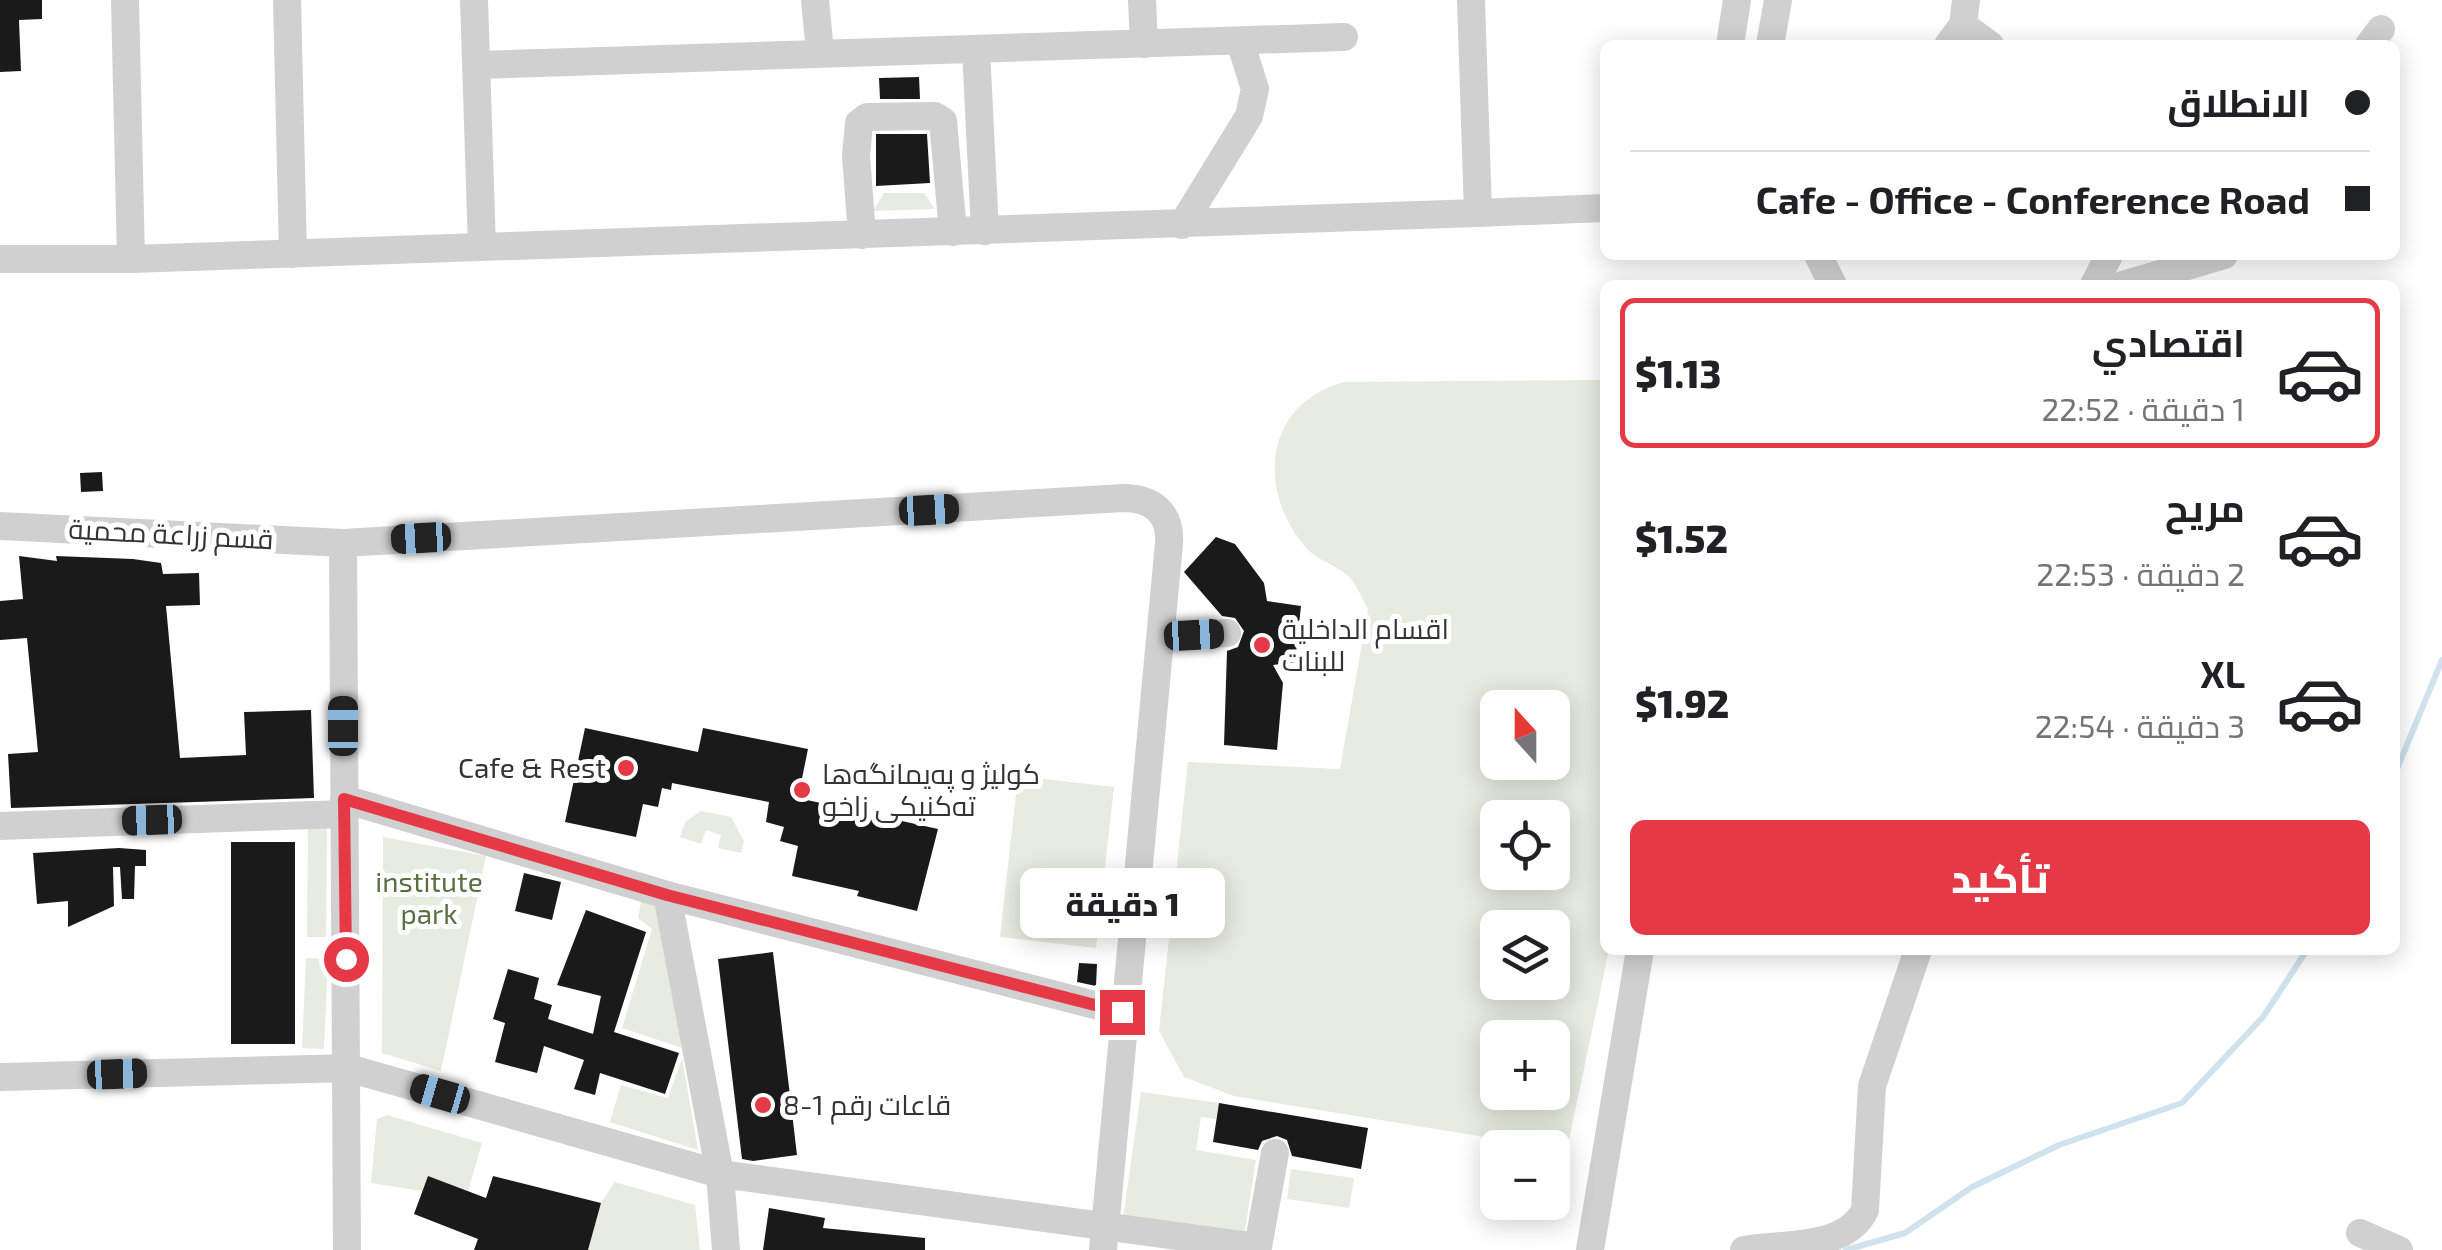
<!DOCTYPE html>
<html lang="ar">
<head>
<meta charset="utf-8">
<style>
  body { margin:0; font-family:"Exo 2",Cairo,sans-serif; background:#f2f2f2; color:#202124; direction:rtl; height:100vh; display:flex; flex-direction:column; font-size:38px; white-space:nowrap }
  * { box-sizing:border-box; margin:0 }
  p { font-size:32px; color:#757577 }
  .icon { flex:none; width:55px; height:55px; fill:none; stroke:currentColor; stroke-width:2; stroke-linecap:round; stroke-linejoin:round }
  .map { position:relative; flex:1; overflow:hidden; direction:ltr }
  .details { position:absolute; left:1600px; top:280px; width:800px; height:675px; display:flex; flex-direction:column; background:#fff; border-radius:15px; box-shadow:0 5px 25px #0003; direction:rtl }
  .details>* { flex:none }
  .top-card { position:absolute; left:1600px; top:40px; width:800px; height:220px; border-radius:15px; box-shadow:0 5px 25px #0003; direction:rtl; display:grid; align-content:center; height:220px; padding:0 30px; background:#fff }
  .needle { width:65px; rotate:339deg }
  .controls { position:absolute; left:1480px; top:690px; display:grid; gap:20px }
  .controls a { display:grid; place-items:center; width:90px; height:90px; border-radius:15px; background:#fff; box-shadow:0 5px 25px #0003; font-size:50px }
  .end { position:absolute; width:45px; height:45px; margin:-22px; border:12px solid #e63946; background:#fff; box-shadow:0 0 0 5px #fff }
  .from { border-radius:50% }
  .bubble { position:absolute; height:70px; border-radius:15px; background:#fff; box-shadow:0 5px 25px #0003; font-size:32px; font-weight:800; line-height:70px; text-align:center; direction:rtl }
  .car { position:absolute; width:30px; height:60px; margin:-30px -15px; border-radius:12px; box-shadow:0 0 8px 2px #0007; background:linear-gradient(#222 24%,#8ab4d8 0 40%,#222 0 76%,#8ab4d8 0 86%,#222 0) }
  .top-card b { display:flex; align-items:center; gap:35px; height:95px; font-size:38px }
  .top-card b+b { border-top:2px solid #e0e0e0 }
  .top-card i { width:25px; height:25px; background:#202124 }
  ul { padding:18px 0 0; list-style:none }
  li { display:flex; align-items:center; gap:30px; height:150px; margin:0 20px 15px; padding:0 10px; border:5px solid transparent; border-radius:15px }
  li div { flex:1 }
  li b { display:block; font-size:38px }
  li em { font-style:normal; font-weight:800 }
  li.current { border-color:#e63946 }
  li>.icon { width:90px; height:90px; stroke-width:1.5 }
  .primary-button { display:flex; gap:20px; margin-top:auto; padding:20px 30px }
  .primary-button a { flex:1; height:115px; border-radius:15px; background:#e63946; color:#fff; font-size:40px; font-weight:800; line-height:115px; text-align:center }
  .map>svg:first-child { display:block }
</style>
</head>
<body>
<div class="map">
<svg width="2442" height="1250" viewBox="0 0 2442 1250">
  <rect width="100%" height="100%" fill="#fff"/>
  <path fill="#e6ecdf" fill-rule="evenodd" d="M 884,193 L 924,193 L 935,209 L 873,211 Z
    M 1605,380 L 1605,950 L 1609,950 L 1566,1154 L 1552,1148 L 1234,1096 L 1184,1077 L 1159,1031 L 1188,762 L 1340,769 L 1368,609 C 1362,599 1356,583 1347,575 C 1333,563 1315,560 1303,544 C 1256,486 1266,403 1344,382 ZM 1498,708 L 1552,708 L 1552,762 L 1498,762 ZM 1498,818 L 1552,818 L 1552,872 L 1498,872 ZM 1498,928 L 1552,928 L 1552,982 L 1498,982 ZM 1498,1038 L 1552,1038 L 1552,1092 L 1498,1092 Z
    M 1018,776 L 1114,787 L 1096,948 L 1000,937 Z
    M 701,811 L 731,817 L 744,841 L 741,853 L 718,848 L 721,835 L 706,830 L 701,844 L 680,837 L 685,822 Z
    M 308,827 L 327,827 L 326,937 L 307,937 Z
    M 383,837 L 486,856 L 441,1071 L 382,1053 Z
    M 642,897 L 663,903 L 682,1048 L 622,1028 L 652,929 L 638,918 Z
    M 306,958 L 328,959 L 324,1049 L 302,1048 Z
    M 682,1058 L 698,1150 L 610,1122 L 621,1085 L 668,1098 Z
    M 1141,1092 L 1219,1103 L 1216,1119 L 1201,1117 L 1196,1150 L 1256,1160 L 1244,1236 L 1123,1218 Z
    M 387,1115 L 482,1143 L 468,1191 L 428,1176 L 422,1191 L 371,1183 L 377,1119 Z
    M 1291,1169 L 1354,1178 L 1349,1208 L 1287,1199 Z
    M 615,1182 L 695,1205 L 700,1250 L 588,1250 L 601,1203 Z"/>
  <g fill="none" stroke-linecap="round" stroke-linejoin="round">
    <path stroke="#cfe2ee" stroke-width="6" d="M 2395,774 L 2442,660
      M 1846,1250 L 1905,1233 L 1972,1187 L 2059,1145 L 2182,1103 L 2263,1017 L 2307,950"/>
  </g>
  <path fill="#1a1a1a" d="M 0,0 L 42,0 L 42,19 L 19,20 L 21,71 L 0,72 Z
    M 919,77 L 920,99 L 880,99 L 879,78 Z
    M 876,134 L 927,134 L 930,183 L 876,186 Z
    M 102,472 L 103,491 L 81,492 L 80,473 Z
    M 1216,537 L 1235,544 L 1264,583 L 1267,601 L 1301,606 L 1295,662 L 1273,665 L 1283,683 L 1277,750 L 1224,745 L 1227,651 L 1238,647 L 1244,631 L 1235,618 L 1222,616 L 1184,572 Z
    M 19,556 L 57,561 L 56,556 L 133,559 L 161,563 L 163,574 L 199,573 L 200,605 L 166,606 L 180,758 L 246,755 L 244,712 L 311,710 L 314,798 L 11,808 L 8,754 L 38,752 L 27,638 L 0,640 L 0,601 L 23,599 Z
    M 585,728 L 698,752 L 703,728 L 808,749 L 798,798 L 938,829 L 917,911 L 857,896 L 859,891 L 792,876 L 798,846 L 780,841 L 784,827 L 766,822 L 769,802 L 672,783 L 671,790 L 662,788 L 658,807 L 643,804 L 636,837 L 565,822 Z
    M 231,842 L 295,842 L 295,1044 L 231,1044 Z
    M 119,848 L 146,850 L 146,866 L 135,866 L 134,899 L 122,899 L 120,867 L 113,867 L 114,906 L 68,927 L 68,901 L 37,904 L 33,853 Z
    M 524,873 L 561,882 L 552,920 L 515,911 Z
    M 586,910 L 646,932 L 614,1032 L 679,1053 L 665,1094 L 600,1073 L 595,1095 L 574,1089 L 584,1060 L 544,1046 L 537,1073 L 495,1062 L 505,1023 L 493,1019 L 508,969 L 539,978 L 534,999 L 552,1005 L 548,1019 L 593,1034 L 601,996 L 557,985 Z
    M 773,952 L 797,1155 L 753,1161 L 742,1159 L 718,959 Z
    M 1079,963 L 1097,964 L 1096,986 L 1077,982 Z
    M 1219,1103 L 1368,1128 L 1361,1169 L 1292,1156 L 1287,1140 L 1277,1136 L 1262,1141 L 1258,1150 L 1213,1142 Z
    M 428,1176 L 486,1198 L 493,1176 L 601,1203 L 588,1250 L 474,1250 L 478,1239 L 414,1214 Z
    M 769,1208 L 825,1218 L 823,1228 L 925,1238 L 925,1250 L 763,1250 Z"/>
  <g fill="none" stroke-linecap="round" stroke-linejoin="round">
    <path stroke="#d0d0d0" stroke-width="28" d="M 125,0 L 131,259
      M 287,0 L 293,254
      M 474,0 L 482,247
      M 815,0 L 820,52
      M 1142,0 L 1144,44
      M 1963,25 L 1990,45
      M 1730,45 L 1737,0
      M 1770,45 L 1778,0
      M 1948,45 L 1963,25 L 1966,0
      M 2369,45 L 2381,29
      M 976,49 L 985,231
      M 477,65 L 1344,37
      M 1478,213 L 1605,208
      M 1182,225 L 1249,116 L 1255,89 L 1240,41
      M 862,235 L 856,156 L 859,123 L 867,117 L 935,116 L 943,121 L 953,232
      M 1818,255 L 1833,285
      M 0,259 L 131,259 L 1478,213 L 1471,0
      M 2094,285 L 2109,255
      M 2123,285 L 2224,255
      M 0,526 L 343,543 L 1124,498 C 1153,498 1171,514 1169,543 L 1103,1250
      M 343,543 L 347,1250
      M 1161,638 L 1227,633
      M 344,799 L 667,895 L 1122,1012
      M 0,826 L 343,814
      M 667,895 L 720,1174 L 726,1250
      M 1,1077 L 348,1068 L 720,1174 L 1258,1247 L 1275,1153
      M 2360,1233 L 2399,1250
      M 1590,1250 L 1640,950
      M 1744,1250 C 1783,1243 1846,1250 1865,1210 L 1872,1086 L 1918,950"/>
  </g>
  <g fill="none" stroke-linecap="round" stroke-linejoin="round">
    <path stroke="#e63946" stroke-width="12" d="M 346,959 L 344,799 L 667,895 L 1122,1012"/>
  </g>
  <g fill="#e63946" stroke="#fff" stroke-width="4">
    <circle cx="1262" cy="645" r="10"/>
    <circle cx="626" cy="768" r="10"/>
    <circle cx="802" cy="790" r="10"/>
    <circle cx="763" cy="1105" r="10"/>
  </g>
  <g text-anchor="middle" stroke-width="10" stroke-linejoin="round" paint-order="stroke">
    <g font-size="28" fill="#333" stroke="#fff">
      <text transform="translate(171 534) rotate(3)" y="10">قسم زراعة محمية</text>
    </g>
    <g font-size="28" fill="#333" stroke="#fff" text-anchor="start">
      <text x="1282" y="639">اقسام الداخلیة<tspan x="1282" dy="32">للبنات</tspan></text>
      <text x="606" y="778" text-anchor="end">Cafe &amp; Rest</text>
      <text x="822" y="784">كوليژ و په‌يمانگه‌ها<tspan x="822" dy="32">ته‌كنيكى زاخو</tspan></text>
      <text x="783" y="1115">قاعات رقم 1-8</text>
    </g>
    <g font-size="28" fill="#56703f" stroke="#fff">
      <text x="429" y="892">institute<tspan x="429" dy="32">park</tspan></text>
    </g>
  </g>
</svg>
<div class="controls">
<a><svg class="needle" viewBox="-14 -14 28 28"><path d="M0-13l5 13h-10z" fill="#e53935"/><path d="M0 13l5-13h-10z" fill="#757577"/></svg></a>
<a><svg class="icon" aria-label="locate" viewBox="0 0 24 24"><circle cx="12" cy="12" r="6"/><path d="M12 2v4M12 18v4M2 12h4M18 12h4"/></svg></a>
<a><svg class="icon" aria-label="layers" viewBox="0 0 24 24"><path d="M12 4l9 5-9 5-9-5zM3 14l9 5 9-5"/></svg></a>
<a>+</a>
<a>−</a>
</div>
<i class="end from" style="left:346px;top:959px"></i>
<i class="end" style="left:1122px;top:1012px"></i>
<div class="bubble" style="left:1020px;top:868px;width:205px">1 دقيقة</div>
<i class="car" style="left:929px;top:510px;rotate:87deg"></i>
<i class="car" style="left:421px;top:538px;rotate:267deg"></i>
<i class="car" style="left:1194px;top:635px;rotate:87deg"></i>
<i class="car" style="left:343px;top:726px;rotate:0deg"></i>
<i class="car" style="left:152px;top:820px;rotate:268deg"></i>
<i class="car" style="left:117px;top:1074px;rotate:88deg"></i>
<i class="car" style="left:440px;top:1094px;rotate:286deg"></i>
<div class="top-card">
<b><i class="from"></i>الانطلاق</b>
<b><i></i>Cafe - Office - Conference Road</b>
</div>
<section class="details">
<ul>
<li class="current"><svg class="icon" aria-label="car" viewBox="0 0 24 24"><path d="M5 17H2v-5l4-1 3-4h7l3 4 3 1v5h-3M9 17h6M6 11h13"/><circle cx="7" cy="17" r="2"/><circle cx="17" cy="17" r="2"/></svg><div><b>اقتصادي</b><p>1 دقيقة · 22:52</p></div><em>$1.13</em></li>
<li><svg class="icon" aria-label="car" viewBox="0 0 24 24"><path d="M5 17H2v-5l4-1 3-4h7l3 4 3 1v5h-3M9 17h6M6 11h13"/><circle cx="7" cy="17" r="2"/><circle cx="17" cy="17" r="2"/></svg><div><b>مريح</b><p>2 دقيقة · 22:53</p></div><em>$1.52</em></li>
<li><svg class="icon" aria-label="car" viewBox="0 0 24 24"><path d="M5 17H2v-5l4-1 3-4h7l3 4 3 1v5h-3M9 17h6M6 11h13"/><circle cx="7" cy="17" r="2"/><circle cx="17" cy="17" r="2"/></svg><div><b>XL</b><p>3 دقيقة · 22:54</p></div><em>$1.92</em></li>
</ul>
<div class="primary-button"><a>تأكيد</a></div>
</section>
</div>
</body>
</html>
